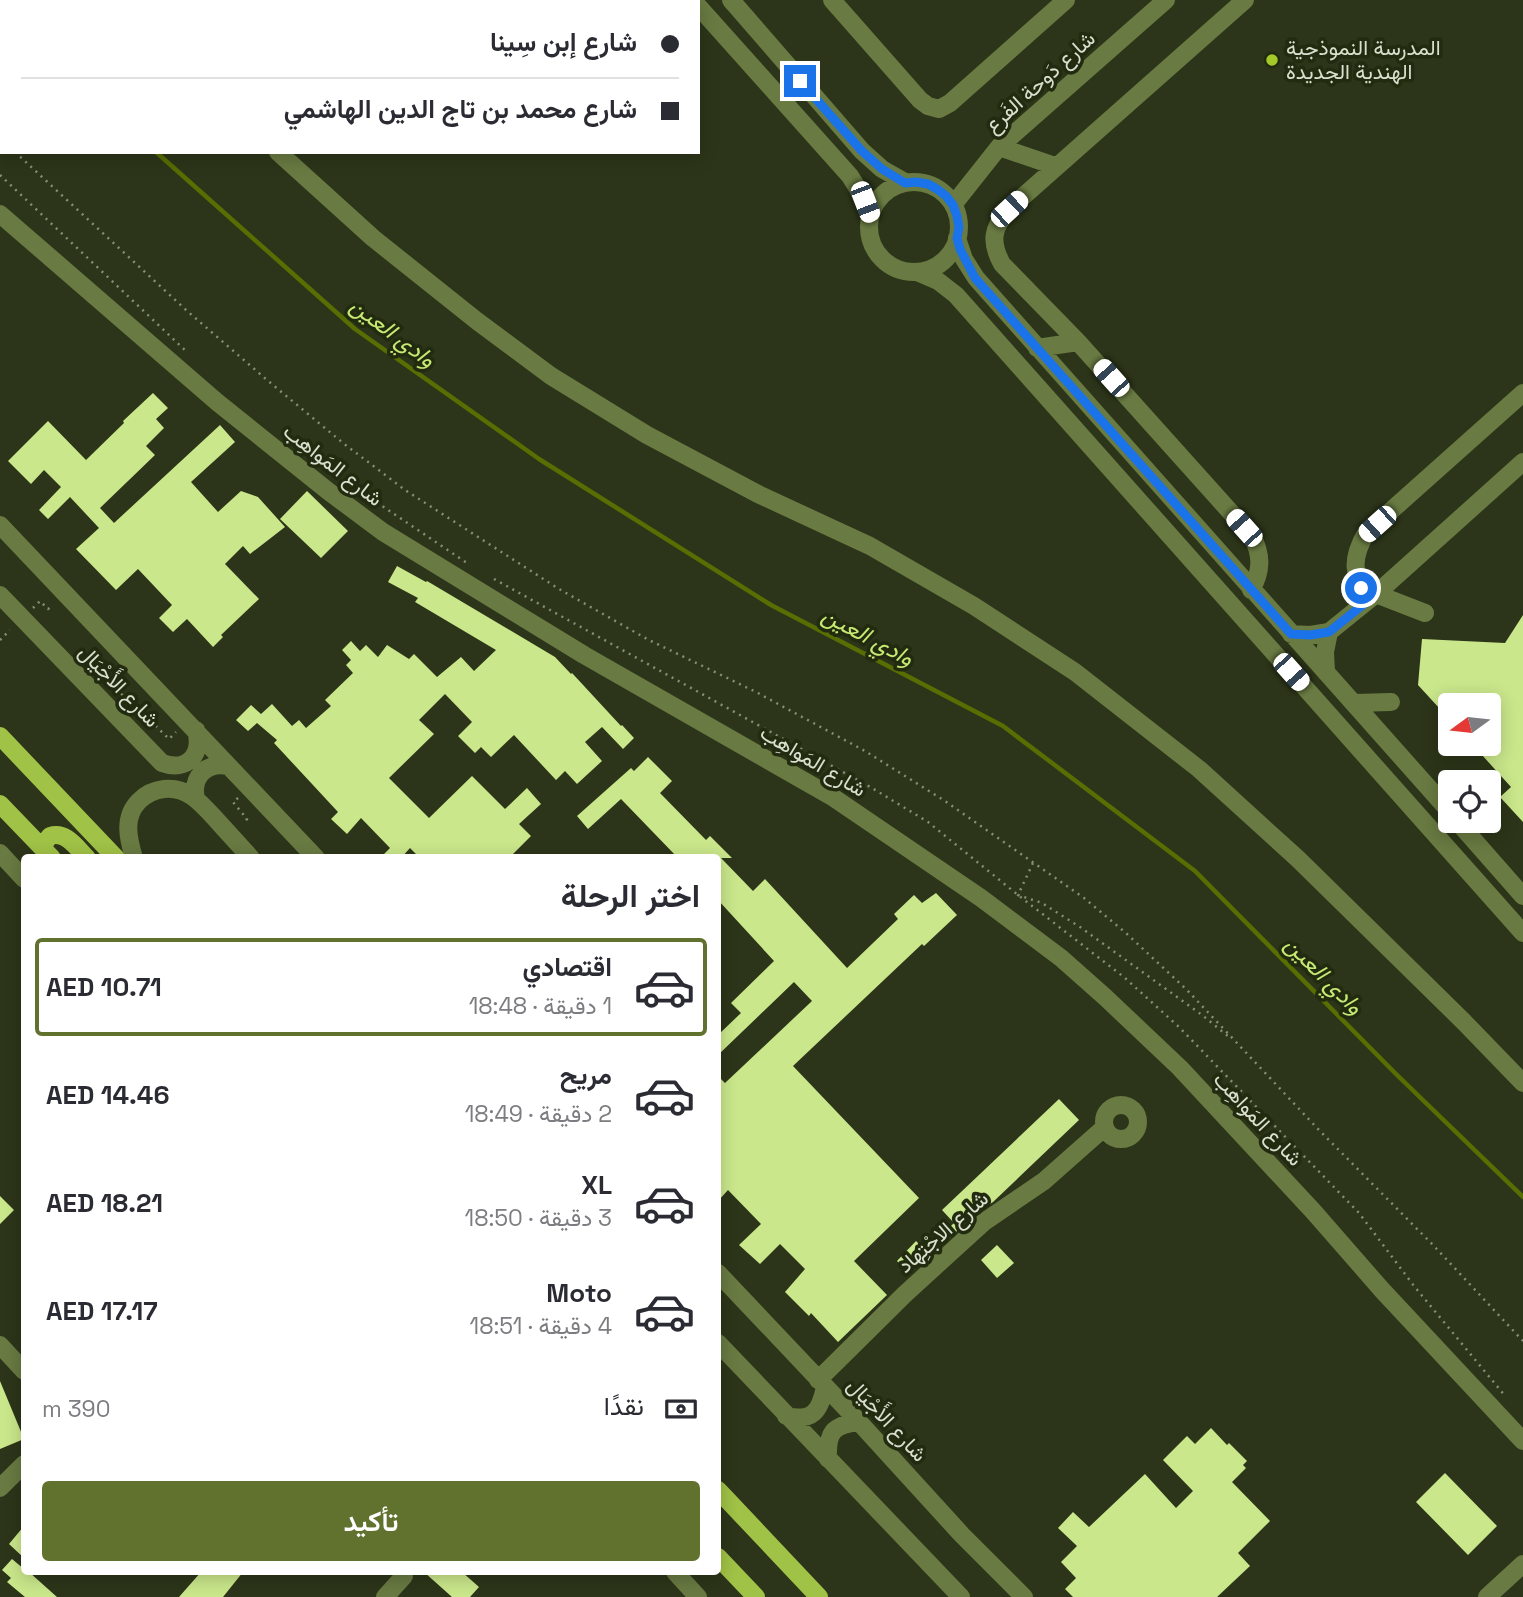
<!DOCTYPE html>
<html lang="ar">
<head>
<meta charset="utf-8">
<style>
  body { margin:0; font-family:"Space Grotesk",Vazirmatn,sans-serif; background:#f2f2f3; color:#2b2b33; direction:rtl; height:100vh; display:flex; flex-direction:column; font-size:26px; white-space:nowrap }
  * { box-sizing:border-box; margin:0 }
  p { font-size:23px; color:#7c7c81 }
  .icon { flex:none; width:38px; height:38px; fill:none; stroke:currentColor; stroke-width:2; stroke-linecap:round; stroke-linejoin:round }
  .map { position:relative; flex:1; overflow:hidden; direction:ltr }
  .drawer { position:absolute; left:21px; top:854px; width:700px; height:721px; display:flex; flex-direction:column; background:#fff; border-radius:7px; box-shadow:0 4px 18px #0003; direction:rtl }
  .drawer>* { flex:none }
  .banner { position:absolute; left:0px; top:0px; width:700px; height:154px; box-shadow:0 4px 18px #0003; direction:rtl; display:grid; align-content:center; height:154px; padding:0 21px; background:#fff }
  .needle { width:46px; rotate:255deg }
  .tools { position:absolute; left:1438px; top:693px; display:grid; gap:14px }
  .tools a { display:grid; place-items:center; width:63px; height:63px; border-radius:7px; background:#fff; box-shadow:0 4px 18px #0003; font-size:35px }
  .end { position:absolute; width:32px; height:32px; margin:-16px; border:9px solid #1a73e8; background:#fff; box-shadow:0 0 0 4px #fff }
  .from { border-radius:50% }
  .car { position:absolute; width:21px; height:42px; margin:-21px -10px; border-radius:9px; box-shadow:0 0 5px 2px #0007; background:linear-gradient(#fff 24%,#345 0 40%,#fff 0 76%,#345 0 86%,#fff 0) }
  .banner b { display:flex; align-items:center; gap:24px; height:66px; font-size:26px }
  .banner b+b { border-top:2px solid #e1e1e2 }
  .banner i { width:18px; height:18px; background:#2b2b33 }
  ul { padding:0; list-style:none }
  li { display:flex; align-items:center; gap:21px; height:98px; margin:0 14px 10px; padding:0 7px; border:4px solid transparent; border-radius:7px }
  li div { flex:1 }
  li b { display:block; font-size:26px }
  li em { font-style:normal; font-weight:600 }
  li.on { border-color:#61722e }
  li>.icon { width:63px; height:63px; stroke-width:1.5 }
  h2 { padding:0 21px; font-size:32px; line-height:84px }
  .pay { display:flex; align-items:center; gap:18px; height:77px; padding:0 21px; font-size:26px }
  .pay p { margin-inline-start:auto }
  .primary-button { display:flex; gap:14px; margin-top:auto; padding:14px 21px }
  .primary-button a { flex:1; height:80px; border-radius:7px; background:#61722e; color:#fff; font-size:28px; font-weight:600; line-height:80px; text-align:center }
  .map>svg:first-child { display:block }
</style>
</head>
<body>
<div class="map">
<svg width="1523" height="1597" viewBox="0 0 1523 1597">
  <rect width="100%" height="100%" fill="#2c3519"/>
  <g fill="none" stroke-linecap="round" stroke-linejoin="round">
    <path stroke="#566e02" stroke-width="4.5" d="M 0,11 L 2,13
      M 156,152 L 355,329 L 539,459 L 771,605 L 1003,726 L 1195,871 L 1397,1075 L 1523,1197"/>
  </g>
  <path fill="#cae78b" d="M 153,393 L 168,408 L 156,419 L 164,428 L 146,446 L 155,455 L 100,508 L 114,523 L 220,425 L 235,442 L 191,482 L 218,512 L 241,491 L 258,497 L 285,527 L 250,554 L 243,546 L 225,564 L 259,599 L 221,635 L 223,637 L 213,647 L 187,619 L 173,632 L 159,618 L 172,605 L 138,569 L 116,590 L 76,549 L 99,528 L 70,497 L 48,519 L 39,510 L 61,487 L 44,470 L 31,484 L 8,461 L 48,421 L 86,460 L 124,423 L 123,421 Z
    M 307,491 L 348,531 L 321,558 L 280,519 Z
    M 397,566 L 426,582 L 427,581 L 555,657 L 571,674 L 572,673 L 621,726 L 622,725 L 634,738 L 623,749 L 602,727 L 585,742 L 602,761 L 577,784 L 565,771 L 556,780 L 514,735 L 491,757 L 481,747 L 475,753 L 458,736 L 472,722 L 445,694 L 419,720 L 434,734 L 389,778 L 429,818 L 472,776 L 505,809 L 527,788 L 541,804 L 519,824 L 531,836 L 509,858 L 420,858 L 410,848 L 401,858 L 380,858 L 390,848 L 361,818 L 347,834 L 331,819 L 338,812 L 274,743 L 277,740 L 257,723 L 248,731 L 236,720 L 251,705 L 261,714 L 272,704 L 292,726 L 299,720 L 306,728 L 331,706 L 325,700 L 353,673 L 346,665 L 351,660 L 342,650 L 351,641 L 360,651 L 366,645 L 378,657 L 387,645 L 409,659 L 414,654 L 437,677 L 461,657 L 474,671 L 496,650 L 415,602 L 418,598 L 388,582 Z
    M 1523,615 L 1523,822 L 1500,797 L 1511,787 L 1472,744 L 1489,744 L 1489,705 L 1451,705 L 1451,721 L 1418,685 L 1422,639 L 1505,643 Z
    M 648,757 L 672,781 L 660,793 L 706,840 L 710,836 L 732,858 L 721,858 L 753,891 L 765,879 L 847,968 L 898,919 L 894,914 L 914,895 L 922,903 L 936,893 L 957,915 L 924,946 L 922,944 L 793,1066 L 919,1198 L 854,1261 L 887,1295 L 838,1342 L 811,1313 L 809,1316 L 785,1292 L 805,1269 L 780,1244 L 760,1264 L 739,1245 L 761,1224 L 728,1190 L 718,1201 L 718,1076 L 725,1083 L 812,1001 L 794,982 L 718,1055 L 718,1035 L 741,1013 L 731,1003 L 774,961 L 718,900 L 718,858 L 678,858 L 621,799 L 588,829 L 577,816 L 631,768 L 634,771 Z
    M 1059,1099 L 1079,1120 L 993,1202 L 976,1213 L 942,1245 L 937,1239 L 954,1223 L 942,1210 Z
    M 0,1196 L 14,1210 L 0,1224 Z
    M 916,1241 L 925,1250 L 906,1270 L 897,1261 Z
    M 997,1245 L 1014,1263 L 997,1278 L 981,1260 Z
    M 0,1381 L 24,1439 L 0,1449 Z
    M 1211,1428 L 1227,1445 L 1229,1443 L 1247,1461 L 1243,1465 L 1246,1468 L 1232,1482 L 1270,1521 L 1238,1553 L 1250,1566 L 1217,1597 L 1073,1597 L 1065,1589 L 1076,1578 L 1061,1562 L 1077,1546 L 1058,1528 L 1073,1512 L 1089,1527 L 1145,1474 L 1176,1508 L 1193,1491 L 1163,1460 L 1187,1436 L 1195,1444 Z
    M 1445,1473 L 1497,1526 L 1468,1555 L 1416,1502 Z
    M 24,1526 L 24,1558 L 9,1544 Z
    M 12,1559 L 24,1569 L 24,1572 L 29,1572 L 57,1597 L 25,1597 L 7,1582 L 11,1578 L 2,1570 Z
    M 201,1572 L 243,1572 L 223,1597 L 179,1597 Z
    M 424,1572 L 462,1572 L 479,1587 L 470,1597 L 452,1597 Z"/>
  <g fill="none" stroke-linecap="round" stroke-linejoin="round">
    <path stroke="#868e77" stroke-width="2.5" stroke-dasharray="2 5" stroke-linecap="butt" d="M 0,138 L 2,140
      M 15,152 L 186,310 L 267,380 L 343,443 L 405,490 L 559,589 L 647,639 L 756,692 L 865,751 L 945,801 L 1084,898 L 1127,934 L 1187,990 L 1318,1129 L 1433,1245 L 1523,1341
      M 0,175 L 188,353
      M 342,479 L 467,563
      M 494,579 L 872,788 L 928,822 L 1018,895 L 1125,978 L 1179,1027 L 1359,1213 L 1414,1286 L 1506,1397
      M 33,608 L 40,601 L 48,609 L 53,605
      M 0,640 L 10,630
      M 121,695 L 123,693 L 169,739 L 176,732
      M 238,798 L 233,802 L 247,819 L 243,823
      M 1033,863 L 1018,895 L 1042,903 L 1080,927 L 1202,1015 L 1229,1037"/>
    <path stroke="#697a42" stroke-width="18" d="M 108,0 L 110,2
      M 731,0 L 862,151 L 882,169 L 905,182
      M 832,0 L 920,100 L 928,106 L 939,109 L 950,103 L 1066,0
      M 1245,0 L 1009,209 C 992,228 990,242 1002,264 L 1078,342 L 1252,536 C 1262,555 1262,571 1251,590
      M 698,6 L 850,176 L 858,189 L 870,216
      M 999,147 L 1055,166
      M 278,152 L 373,238 L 477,321 L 551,376 L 647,435 L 758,494 L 870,546 L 974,606 L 1075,672 L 1199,769 L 1298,859 L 1464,1022 L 1523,1083
      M869 227a45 45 0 1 1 90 0a45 45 0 1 1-90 0Z
      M 953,205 L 999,147 L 1166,0
      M 0,214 L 217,402 L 328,491 L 383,532 L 584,655 L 834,798 L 981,898 L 1061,958 L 1105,997 L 1180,1068 L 1313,1211 L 1382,1290 L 1523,1441
      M 957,238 L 964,259 L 976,278 L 1451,813
      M 917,272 L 938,281 L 956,295 L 1523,933
      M 1037,348 L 1078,342
      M 0,525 L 316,858
      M 1376,594 L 1425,613
      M 0,595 L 162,763 C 187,772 203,755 196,730
      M 1370,599 C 1352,576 1351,559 1366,533 L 1523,393
      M 1291,634 L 1310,635 L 1329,632 L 1376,594 L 1523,462
      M 1326,672 L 1325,652 L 1329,632
      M 1354,703 L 1391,702
      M 196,799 C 191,777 206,762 228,766
      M 1457,821 L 1523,896
      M 0,853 L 24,879
      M 134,858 C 128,838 123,817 139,801 C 146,794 155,790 164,789 C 190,786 205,808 221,825 C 231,836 241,847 251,858
      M1104 1122a17 17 0 1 1 34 0a17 17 0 1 1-34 0Z
      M 718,1273 L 859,1422 L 962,1535 L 1024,1597
      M 718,1343 L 961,1597
      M 0,1345 L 24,1371
      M 818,1380 L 905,1294 L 984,1222 L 1044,1181 L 1105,1127
      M 786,1416 C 813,1422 820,1411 825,1387
      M 828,1459 C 827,1433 832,1425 859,1422
      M 0,1488 L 24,1464
      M 675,1572 L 698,1597
      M 385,1597 L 404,1576
      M 1487,1597 L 1523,1564"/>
    <path stroke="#a0c246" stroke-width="18" d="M 0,736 L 116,858
      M 0,804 L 52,858
      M 42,846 L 50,836 C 66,831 76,847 87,858
      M 718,1490 L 819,1597
      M 718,1557 L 756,1597"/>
  </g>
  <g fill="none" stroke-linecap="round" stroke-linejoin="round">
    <path stroke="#1a73e8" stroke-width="9" d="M 800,81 L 862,151 L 882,169 L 905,183 L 916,182 L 928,184 L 937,189 L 946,196 L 953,205 L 957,216 L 959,227 L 957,238 L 960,249 L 975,278 L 1291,634 L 1310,635 L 1329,632 L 1370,599 L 1361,588"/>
  </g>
  <circle fill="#a2c928" stroke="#222b0f" stroke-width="2.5" cx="1272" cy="60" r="7"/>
  <g text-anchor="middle" stroke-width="7" stroke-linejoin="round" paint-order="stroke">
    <g font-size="21" fill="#d9e0cf" stroke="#222b0f" text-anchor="start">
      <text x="1286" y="55">المدرسة النموذجية<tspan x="1286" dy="24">الهندية الجديدة</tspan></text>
    </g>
    <g font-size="21" fill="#d9e0cf" stroke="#222b0f">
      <text transform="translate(1040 82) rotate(-42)" y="7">شارع دَوحة الفَرع</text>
      <text transform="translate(333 465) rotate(38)" y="7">شارع المَواهِب</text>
      <text transform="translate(119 686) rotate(46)" y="7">شارع الأَجْيَال</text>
      <text transform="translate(813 761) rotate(31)" y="7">شارع المَواهِب</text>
      <text transform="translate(1258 1119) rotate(47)" y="7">شارع المَواهِب</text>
      <text transform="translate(943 1232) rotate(-41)" y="7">شارع الاجْتِهاد</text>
      <text transform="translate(887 1420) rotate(47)" y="7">شارع الأَجْيَال</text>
    </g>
    <g font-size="23" font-style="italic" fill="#c7ea73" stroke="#222b0f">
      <text transform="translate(393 332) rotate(37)" y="8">وادي العين</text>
      <text transform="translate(868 636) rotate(28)" y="8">وادي العين</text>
      <text transform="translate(1324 975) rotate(45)" y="8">وادي العين</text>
    </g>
  </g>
</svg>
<div class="tools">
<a><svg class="needle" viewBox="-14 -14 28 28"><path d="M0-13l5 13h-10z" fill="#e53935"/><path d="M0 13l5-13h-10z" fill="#7c7c81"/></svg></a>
<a><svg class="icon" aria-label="locate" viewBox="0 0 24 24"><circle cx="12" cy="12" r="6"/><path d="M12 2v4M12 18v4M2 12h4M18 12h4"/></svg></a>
</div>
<i class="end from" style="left:1361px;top:588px"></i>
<i class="end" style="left:800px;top:81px"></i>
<i class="car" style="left:865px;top:202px;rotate:159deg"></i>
<i class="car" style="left:1009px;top:209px;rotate:47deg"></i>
<i class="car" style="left:1111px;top:378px;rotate:318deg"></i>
<i class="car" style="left:1377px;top:524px;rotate:228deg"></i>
<i class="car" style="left:1244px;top:528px;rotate:318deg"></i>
<i class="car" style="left:1291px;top:672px;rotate:138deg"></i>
<div class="banner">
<b><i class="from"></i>شارع إبن سِينا</b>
<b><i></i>شارع محمد بن تاج الدين الهاشمي</b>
</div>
<section class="drawer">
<h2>اختر الرحلة</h2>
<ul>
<li class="on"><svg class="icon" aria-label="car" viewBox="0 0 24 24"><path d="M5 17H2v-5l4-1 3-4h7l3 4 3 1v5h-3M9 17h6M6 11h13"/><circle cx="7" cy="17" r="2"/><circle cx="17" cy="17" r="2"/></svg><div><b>اقتصادي</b><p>1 دقيقة · 18:48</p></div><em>AED 10.71</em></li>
<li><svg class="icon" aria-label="car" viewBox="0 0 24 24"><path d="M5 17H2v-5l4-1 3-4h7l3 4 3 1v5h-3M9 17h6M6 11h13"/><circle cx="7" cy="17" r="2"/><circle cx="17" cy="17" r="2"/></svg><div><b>مريح</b><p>2 دقيقة · 18:49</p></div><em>AED 14.46</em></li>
<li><svg class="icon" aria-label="car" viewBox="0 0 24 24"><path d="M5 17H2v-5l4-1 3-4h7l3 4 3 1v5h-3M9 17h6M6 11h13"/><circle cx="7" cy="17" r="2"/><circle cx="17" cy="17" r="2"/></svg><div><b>XL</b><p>3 دقيقة · 18:50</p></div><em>AED 18.21</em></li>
<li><svg class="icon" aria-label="car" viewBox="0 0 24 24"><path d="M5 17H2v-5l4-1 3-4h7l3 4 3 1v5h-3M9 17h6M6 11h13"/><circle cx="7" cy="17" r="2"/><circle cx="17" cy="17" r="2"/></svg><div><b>Moto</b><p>4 دقيقة · 18:51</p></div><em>AED 17.17</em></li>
</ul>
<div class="pay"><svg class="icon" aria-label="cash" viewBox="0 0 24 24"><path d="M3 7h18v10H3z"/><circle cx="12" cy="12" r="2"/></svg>نقدًا<p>390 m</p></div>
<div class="primary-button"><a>تأكيد</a></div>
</section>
</div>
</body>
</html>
